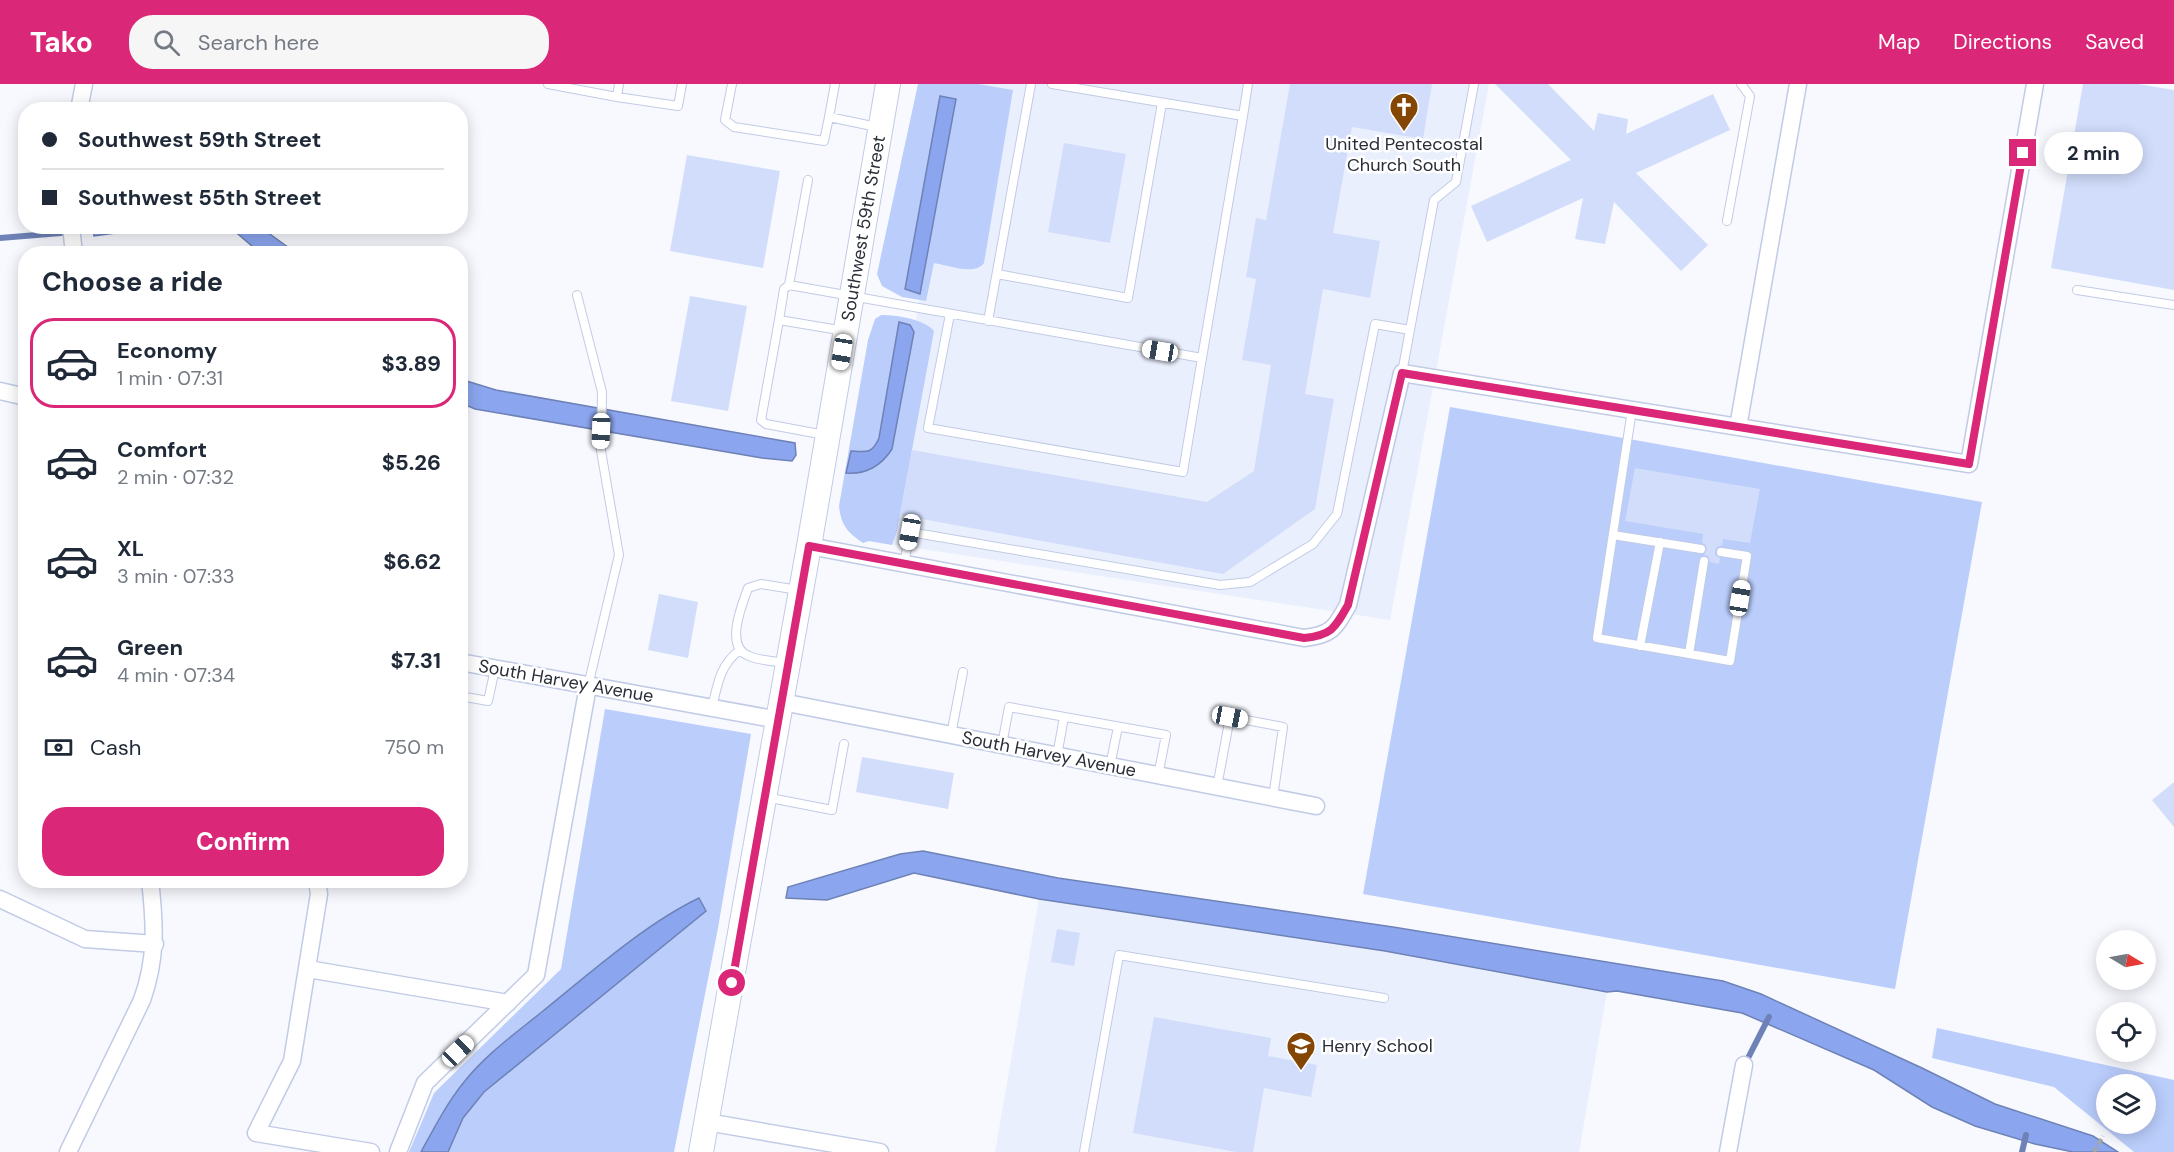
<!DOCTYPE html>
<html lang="en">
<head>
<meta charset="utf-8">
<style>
  body { margin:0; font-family:"DM Sans",sans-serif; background:#f6f6f7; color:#1f2937; height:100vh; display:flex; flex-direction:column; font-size:22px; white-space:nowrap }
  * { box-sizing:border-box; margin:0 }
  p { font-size:20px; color:#747a83 }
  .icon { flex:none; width:33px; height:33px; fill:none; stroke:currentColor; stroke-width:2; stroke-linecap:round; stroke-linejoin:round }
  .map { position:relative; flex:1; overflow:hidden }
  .details { position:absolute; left:18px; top:162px; width:450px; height:642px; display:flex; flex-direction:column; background:#fff; border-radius:24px; box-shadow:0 3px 15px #0003 }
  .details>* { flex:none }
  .banner { position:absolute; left:18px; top:18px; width:450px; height:132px; border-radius:24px; box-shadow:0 3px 15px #0003; display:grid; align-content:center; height:132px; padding:0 24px; background:#fff }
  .needle { width:39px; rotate:100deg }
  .controls { position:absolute; left:2096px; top:846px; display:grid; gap:12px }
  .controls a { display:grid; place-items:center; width:60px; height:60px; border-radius:50%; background:#fff; box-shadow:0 3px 15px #0003; font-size:30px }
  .end { position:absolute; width:27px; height:27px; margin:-14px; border:8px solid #db2777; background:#fff; box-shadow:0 0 0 3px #fff }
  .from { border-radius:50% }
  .bubble { position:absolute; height:42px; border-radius:21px; background:#fff; box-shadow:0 3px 15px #0003; font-size:20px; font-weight:700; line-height:42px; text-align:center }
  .car { position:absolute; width:18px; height:36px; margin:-18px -9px; border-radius:8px; box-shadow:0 0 4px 2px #0007; background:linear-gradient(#fff 24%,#345 0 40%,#fff 0 76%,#345 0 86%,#fff 0) }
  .banner b { display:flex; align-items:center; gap:21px; height:57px; font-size:22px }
  .banner b+b { border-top:2px solid #e0e1e3 }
  .banner i { width:15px; height:15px; background:#1f2937 }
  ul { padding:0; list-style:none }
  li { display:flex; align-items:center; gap:18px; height:90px; margin:0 12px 9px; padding:0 12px; border:3px solid transparent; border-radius:24px }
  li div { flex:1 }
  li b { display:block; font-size:22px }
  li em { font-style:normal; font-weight:700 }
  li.on { border-color:#db2777 }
  li>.icon { width:54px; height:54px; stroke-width:1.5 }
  h2 { padding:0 24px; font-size:27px; line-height:72px }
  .pay { display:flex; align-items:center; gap:15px; height:66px; padding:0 24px; font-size:22px }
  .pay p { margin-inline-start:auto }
  .primary-button { display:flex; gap:12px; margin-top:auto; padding:12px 24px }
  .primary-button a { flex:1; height:69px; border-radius:24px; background:#db2777; color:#fff; font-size:24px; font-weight:700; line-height:69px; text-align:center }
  header { display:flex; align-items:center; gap:36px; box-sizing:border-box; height:84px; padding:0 30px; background:#db2777; color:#fff }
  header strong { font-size:28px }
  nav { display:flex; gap:33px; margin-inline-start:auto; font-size:21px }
  .search { width:420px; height:54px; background:#f6f6f7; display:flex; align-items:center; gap:15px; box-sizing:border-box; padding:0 21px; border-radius:24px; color:#747a83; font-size:22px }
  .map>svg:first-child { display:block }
</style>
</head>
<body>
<header>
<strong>Tako</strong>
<div class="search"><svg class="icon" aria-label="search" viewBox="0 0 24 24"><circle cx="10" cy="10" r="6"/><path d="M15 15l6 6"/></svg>Search here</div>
<nav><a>Map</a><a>Directions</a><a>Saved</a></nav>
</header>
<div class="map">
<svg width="2174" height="1068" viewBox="0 0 2174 1068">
  <rect width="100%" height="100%" fill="#f7f9fe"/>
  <path fill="#eaeffd" d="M 959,0 L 1489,0 L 1390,536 L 869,457 L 892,365 Z
    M 1039,815 L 1385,867 L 1607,908 L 1579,1068 L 995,1068 Z"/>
  <path fill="#bacdfb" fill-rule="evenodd" d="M 918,0 L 978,0 L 1013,6 L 984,179 C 975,192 947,181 934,179 L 926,217 L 902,213 L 882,202 L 877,190 Z
    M 881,231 C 897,231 924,235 934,247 L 897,447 L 892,461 L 869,457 L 863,459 C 847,448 841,441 839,422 L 868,256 L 875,235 Z
    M 1450,323 L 1982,418 L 1895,905 L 1363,810 Z
    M 605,625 L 751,650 L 718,844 L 674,1068 L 448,1068 L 463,1034 L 484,1008 L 706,827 L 492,969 L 464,997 L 441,1031 L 421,1068 L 409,1068 L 434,1009 L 561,885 Z
    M 1937,944 L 2174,996 L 2174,1068 L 2134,1068 L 2054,1003 L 1932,974 ZM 2145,1000 L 2145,1040 L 2106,1040 L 2106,1000 Z"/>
  <path fill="#8ba6ee" stroke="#6e82b7" stroke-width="1.5" d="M 940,12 L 956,15 L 920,210 L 905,205 Z
    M 93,142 L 160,142 L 160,143 L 94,152 Z
    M 224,143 L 260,143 L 296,169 L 260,169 L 232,145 Z
    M 899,238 L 910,241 L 914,248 L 892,365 C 882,381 866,391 846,389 L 851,367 C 867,368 872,370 879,354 Z
    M 460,295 L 496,306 L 795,359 L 796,371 L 792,377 L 762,374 L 475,325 L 461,319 Z
    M 923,767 L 1058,794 L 1393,843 L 1723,897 L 1761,910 L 1922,984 L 1995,1020 L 2093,1052 L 2118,1068 L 2073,1068 L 2035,1060 L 1975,1042 L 1932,1023 L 1874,986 L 1742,929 L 1617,907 L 1607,908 L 1385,867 L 1039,815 L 914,789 L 827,816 L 786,814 L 788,803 L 900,770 Z
    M 699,814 L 706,827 L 484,1008 L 463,1034 L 448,1068 L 421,1068 C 434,1044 447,1019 464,998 C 486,970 516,949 543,927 C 590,889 645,840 699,814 Z"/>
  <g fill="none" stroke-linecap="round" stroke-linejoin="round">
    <path stroke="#6e82b7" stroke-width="6" d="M 0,154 L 61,149
      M 1745,980 L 1769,933
      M 2022,1068 L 2026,1051"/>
  </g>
  <path fill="#d1ddfb" d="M 1290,0 L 1432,0 L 1423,55 L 1352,43 L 1333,149 L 1380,157 L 1370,214 L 1323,205 L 1305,310 L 1334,315 L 1315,425 L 1223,490 L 900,431 L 912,366 L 1207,418 L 1254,387 L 1271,281 L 1242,276 L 1256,195 L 1246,193 L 1256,134 L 1266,136 Z
    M 1495,0 L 1548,0 L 1594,47 L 1598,29 L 1628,35 L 1626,50 L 1713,10 L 1730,46 L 1636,89 L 1708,161 L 1681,187 L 1614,118 L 1605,160 L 1575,155 L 1583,114 L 1487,158 L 1471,122 L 1571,76 Z
    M 2083,0 L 2138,0 L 2174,6 L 2174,206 L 2051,184 Z
    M 1064,59 L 1126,70 L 1110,159 L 1048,148 Z
    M 687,71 L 780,87 L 763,184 L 670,167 Z
    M 690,212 L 747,222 L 728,327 L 671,317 Z
    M 1635,384 L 1760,405 L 1750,459 L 1723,455 L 1722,462 L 1718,462 L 1715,466 L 1715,471 L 1720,474 L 1719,480 L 1710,478 L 1708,472 L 1704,471 L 1707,465 L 1705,460 L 1702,459 L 1703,450 L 1625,437 Z
    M 659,510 L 698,518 L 688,574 L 648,566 Z
    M 862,673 L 954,689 L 948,725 L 856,708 Z
    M 2174,698 L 2174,743 L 2152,716 Z
    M 1057,845 L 1080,849 L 1074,882 L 1051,878 Z
    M 1154,933 L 1271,954 L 1268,972 L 1317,981 L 1311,1013 L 1264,1004 L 1253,1068 L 1236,1068 L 1133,1049 Z"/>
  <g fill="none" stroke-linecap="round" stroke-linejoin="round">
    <g stroke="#c1cbe5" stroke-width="10">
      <path id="service" d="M 548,0 L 617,13
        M 619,0 L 617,13 L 678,22 L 682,0
        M 732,0 L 725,36 L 734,43 L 824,57 L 829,33
        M 835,0 L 829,33 L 877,43
        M 1052,0 L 1243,32 L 1248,0
        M 1727,137 L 1750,12 L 1741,0
        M 997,190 L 1128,214 L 1162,19
        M 789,201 L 808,96
        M 2077,206 L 2174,221
        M 577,211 L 602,308 L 601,367 L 619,471 L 588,602
        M 950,230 L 928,344 L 1183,388 L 1202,274
        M 779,236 L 784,205 L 789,201 L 1202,274 L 1243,32
        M 988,237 L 1031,0
        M 1402,289 L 1434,116 L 1456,98 L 1474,0
        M 1632,326 L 1597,554 L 1730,577 L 1747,472 L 1721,468
        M 825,351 L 766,340 L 761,336 L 779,236 L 845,247
        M 1613,451 L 1701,465
        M 904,480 L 910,448 L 1220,501 L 1250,498 L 1313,460 L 1337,430 L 1375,240 L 1410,246
        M 1640,562 L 1660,458
        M 1689,570 L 1704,477
        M 786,579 C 774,577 760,577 749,572 C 724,563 742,521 748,504 L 761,500 L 798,506
        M 460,612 L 488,617 L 495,585
        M 712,624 C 717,602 720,580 740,566
        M 951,651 L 963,588
        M 1002,661 L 1009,623 L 1166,651 L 1158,692
        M 1057,672 L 1064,633
        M 1110,682 L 1118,643
        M 1217,703 L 1230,633 L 1283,643 L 1273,714
        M 765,713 L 832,726 L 844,660
        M 1084,1068 L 1119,871 L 1384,914"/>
    </g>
    <g stroke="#c1cbe5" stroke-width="19">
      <path id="minor" d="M 79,26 L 84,0
        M 71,142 L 74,170
        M 0,307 L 26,313
        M 1738,343 L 1798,0
        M 809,462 L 1304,554 C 1332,551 1335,544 1348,521 L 1402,289 L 1969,380 L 2035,0
        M 460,578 L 779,636
        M 782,618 L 1316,722
        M 317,796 L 319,810 L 292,977 L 256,1049 L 371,1068
        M 0,815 L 85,855 L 155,860
        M 308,885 L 508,919
        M 707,1038 L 880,1068
        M 68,1068 L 142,916 C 157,874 155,840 150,796
        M 398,1068 L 425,999 L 536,891 L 588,602
        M 1728,1068 L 1744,981"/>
    </g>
    <g stroke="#c1cbe5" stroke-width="26">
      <g id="secondary">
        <path id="s1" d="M 701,1068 L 809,462 L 888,0"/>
      </g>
    </g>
    <path stroke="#a3a6ad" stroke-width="4" stroke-dasharray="6 3" stroke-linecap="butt" d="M 2094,1068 L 2103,1052"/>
    <use href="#service" stroke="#fff" stroke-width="8"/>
    <use href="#minor" stroke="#fff" stroke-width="16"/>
    <use href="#secondary" stroke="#fff" stroke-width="24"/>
  </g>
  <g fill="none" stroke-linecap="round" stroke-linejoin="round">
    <path stroke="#db2777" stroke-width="8" d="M 732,899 L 809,462 L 1304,554 C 1332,551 1335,544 1348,521 L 1402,289 L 1969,380 L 2023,69"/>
  </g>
  <defs>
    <g id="church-pin" transform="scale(1.5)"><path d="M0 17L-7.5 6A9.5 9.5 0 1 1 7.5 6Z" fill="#834604" stroke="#fff"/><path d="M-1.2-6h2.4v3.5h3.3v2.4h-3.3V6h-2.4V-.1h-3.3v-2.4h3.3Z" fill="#fff"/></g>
    <g id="school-pin" transform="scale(1.5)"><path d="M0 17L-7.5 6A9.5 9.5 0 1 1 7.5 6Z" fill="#834604" stroke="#fff"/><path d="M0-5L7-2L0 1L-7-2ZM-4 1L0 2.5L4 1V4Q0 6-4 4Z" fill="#fff"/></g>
  </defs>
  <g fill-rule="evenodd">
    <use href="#church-pin" x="1404" y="23"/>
    <use href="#school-pin" x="1301" y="962"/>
  </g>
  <g text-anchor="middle" stroke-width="5" stroke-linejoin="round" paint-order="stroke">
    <g font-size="18" fill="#292d37" stroke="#fff">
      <text x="1404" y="66">United Pentecostal<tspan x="1404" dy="21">Church South</tspan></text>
      <text x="1322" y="968" text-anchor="start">Henry School</text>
    </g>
    <g font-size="18" fill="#292d37" stroke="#fff">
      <text dy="6" stroke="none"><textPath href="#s1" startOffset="938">Southwest 59th Street</textPath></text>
      <text transform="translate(566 597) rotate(10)" y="6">South Harvey Avenue</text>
      <text transform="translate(1049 670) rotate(11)" y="6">South Harvey Avenue</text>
    </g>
  </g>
</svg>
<div class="controls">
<a><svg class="needle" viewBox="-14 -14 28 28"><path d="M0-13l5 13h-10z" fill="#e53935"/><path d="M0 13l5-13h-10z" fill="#747a83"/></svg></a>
<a><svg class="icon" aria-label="locate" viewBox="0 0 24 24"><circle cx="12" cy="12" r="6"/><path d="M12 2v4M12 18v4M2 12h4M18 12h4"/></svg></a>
<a><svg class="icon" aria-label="layers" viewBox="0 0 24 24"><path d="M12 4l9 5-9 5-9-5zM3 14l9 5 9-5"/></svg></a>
</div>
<i class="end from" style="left:732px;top:899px"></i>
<i class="end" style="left:2023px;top:69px"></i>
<div class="bubble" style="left:2044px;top:48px;width:99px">2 min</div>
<i class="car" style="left:1160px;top:267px;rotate:280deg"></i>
<i class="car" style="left:842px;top:268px;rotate:189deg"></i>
<i class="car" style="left:601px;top:347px;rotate:182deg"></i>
<i class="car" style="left:910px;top:448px;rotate:190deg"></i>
<i class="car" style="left:1740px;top:514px;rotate:9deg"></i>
<i class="car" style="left:1230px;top:633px;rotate:101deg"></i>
<i class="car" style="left:458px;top:967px;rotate:46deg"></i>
<div class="banner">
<b><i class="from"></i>Southwest 59th Street</b>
<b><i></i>Southwest 55th Street</b>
</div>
<section class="details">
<h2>Choose a ride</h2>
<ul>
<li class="on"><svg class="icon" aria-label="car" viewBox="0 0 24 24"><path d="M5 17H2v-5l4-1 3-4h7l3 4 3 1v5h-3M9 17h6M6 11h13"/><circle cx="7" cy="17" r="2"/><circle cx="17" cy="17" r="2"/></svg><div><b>Economy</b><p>1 min · 07:31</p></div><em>$3.89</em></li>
<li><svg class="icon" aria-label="car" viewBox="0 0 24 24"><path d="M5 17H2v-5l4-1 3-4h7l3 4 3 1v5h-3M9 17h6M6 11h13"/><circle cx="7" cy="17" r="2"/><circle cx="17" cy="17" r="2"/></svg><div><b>Comfort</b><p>2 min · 07:32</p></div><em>$5.26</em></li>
<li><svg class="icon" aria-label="car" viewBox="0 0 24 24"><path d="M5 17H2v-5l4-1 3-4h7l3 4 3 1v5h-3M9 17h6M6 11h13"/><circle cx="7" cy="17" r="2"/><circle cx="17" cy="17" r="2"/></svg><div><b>XL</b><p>3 min · 07:33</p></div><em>$6.62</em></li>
<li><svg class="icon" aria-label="car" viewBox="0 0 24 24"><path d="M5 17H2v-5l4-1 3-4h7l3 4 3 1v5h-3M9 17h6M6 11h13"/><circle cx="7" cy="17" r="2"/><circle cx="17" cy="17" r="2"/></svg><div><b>Green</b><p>4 min · 07:34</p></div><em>$7.31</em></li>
</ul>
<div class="pay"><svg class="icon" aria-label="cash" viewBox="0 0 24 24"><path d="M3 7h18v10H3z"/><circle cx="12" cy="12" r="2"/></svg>Cash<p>750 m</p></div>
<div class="primary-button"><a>Confirm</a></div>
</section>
</div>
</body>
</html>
